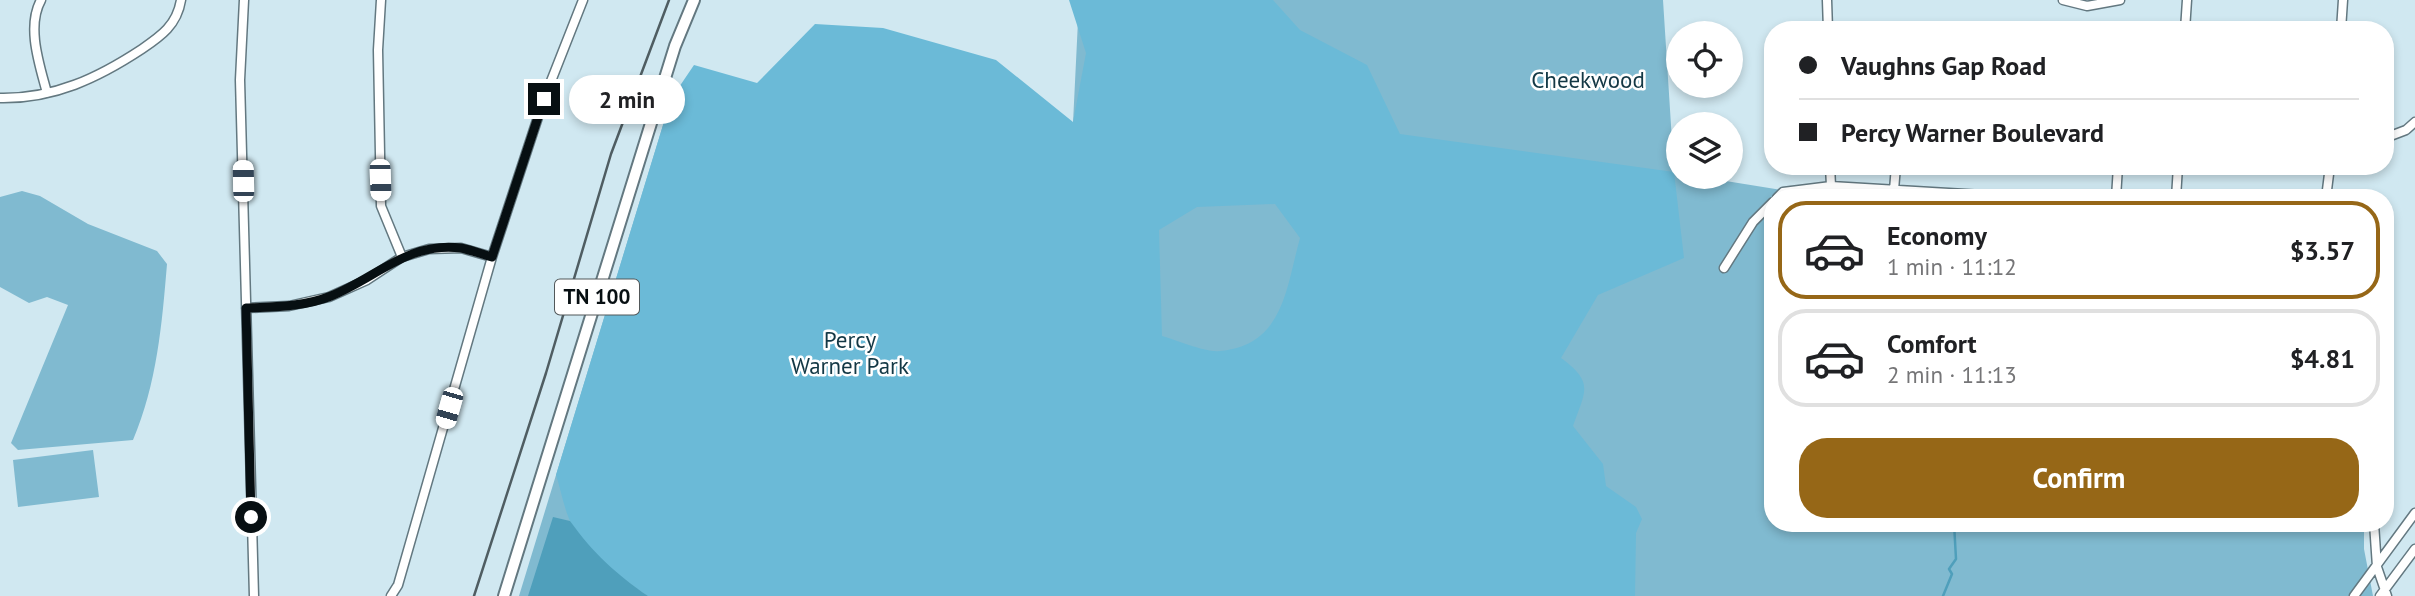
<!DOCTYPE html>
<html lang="en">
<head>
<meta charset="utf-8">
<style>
  body { margin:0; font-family:"PT Sans",sans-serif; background:#f2f2f2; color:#202124; height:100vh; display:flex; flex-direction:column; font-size:26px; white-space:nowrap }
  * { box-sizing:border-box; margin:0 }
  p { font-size:23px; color:#757577 }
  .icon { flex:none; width:38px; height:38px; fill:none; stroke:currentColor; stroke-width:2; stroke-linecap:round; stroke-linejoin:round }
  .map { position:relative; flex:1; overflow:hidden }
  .sheet { position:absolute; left:1764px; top:189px; width:630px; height:343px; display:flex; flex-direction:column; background:#fff; border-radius:28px; box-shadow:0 4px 10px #0003 }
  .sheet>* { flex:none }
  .hud { position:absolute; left:1764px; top:21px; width:630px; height:154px; border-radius:28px; box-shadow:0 4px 10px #0003; display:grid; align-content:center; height:154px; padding:0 35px; background:#fff }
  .fabs { position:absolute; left:1666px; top:21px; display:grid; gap:14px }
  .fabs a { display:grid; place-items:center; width:77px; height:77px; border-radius:50%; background:#fff; box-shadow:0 4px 10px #0003; font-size:35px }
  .end { position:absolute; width:32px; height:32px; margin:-16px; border:9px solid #070f12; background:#fff; box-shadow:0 0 0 4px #fff }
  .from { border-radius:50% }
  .bubble { position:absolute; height:49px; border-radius:24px; background:#fff; box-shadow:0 4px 10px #0003; font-size:23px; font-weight:700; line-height:49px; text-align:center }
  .car { position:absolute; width:21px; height:42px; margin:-21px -10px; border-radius:9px; box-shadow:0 0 5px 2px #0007; background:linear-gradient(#fff 24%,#345 0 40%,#fff 0 76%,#345 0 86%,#fff 0) }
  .hud b { display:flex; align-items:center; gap:24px; height:66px; font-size:26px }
  .hud b+b { border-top:2px solid #e0e0e0 }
  .hud i { width:18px; height:18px; background:#202124 }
  ul { padding:12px 0 0; list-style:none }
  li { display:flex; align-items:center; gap:21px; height:98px; margin:0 14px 10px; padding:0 21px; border:4px solid #e0e0e0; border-radius:28px }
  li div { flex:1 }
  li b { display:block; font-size:26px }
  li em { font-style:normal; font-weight:700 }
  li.on { border-color:#966717 }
  li>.icon { width:63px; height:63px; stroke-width:1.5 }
  .cta { display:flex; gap:14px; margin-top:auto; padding:14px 35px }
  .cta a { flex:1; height:80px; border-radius:28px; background:#966717; color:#fff; font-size:28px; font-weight:700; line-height:80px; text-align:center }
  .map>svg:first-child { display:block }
</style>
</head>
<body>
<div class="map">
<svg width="2415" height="596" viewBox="0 0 2415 596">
  <rect width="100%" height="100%" fill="#d0e8f1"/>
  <path fill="#80bad0" d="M 1079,0 L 1663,0 L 1674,172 L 1678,173 L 1678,177 L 1701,177 L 1801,193 L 1817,191 L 1923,198 L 1773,198 L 1773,523 L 2364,523 L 2364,549 L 2373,596 L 519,596 L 671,99 L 1073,123 Z
    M 22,191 L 40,196 L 88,224 L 157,251 L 167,264 C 162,324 157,384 133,440 L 18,450 L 11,443 L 68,305 L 47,297 L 29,303 L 0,287 L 0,197 Z
    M 93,450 L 99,497 L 18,507 L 13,460 Z"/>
  <path fill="#6bbad7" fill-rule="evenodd" d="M 1069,0 L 1273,0 L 1300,30 L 1367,65 L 1400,134 L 1674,172 L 1684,258 L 1598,295 L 1561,358 C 1595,383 1585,391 1573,426 L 1603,464 L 1606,486 L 1636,507 L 1642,519 L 1636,533 L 1635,596 L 648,596 C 619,576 589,554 571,523 C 564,509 561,490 556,475 L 671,99 L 694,65 L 757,83 L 815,24 L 883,28 L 996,60 L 1073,122 L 1086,53 ZM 1275,204 L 1300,238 C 1286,288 1284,345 1220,351 C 1206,353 1177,340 1162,336 L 1159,230 L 1197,207 Z"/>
  <path fill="#4f9fbb" d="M 553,517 L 570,521 C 593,553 616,574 648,596 L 528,596 Z"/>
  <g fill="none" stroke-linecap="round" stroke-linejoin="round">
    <path stroke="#4f9fbb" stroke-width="2.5" d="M 1943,596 L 1952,574 L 1949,569 L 1956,559 L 1954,523"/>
    <g stroke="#637880" stroke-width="11">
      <path id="minor" d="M 41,0 C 26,27 40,66 47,93
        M 244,0 L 240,80 L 254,596
        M 381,0 L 378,50 L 381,206 L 402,257
        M 1827,0 L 1828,30
        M 2063,0 L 2087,6 L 2120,0
        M 2185,30 L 2187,0
        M 2341,30 L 2343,0
        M 0,98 C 54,99 98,78 142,49 C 161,36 177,25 181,0
        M 2385,138 L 2406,130 L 2415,122
        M 1830,166 L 1831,186
        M 1894,190 L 1896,166
        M 1777,198 L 1783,192 L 1831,186 L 2033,198
        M 2116,198 L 2118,166
        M 2176,198 L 2178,166
        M 2326,198 L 2330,166
        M 1724,268 L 1753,222 L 1773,202
        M 246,308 L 289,306 L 329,297 L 367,280 L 402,257 L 429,249 L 461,248 L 492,257
        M 2374,523 L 2377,567 L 2387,596
        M 391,596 L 398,585 L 492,257 L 544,99 L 583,0
        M 2354,596 L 2415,513
        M 2380,596 L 2415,549"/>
    </g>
    <g stroke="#637880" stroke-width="14">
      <path id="major" d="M 504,596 L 675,46 L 694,0"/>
    </g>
    <use href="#minor" stroke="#fff" stroke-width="8"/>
    <use href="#major" stroke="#fff" stroke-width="10"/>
    <path stroke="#4f5d62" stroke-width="2.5" d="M 474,596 L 546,373 L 611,154 L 669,0"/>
  </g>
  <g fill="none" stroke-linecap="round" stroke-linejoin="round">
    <path stroke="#070f12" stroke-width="9" d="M 251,517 L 246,308 C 274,307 304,307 331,296 C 376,278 409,241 461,248 C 471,250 482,254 492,257 L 544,99"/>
  </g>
  <g text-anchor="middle" stroke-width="5" stroke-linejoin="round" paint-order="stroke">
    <rect fill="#fff" stroke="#515759" stroke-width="2" x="555" y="279.5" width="84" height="35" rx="5"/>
    <g font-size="21" font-weight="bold" fill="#070f12">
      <text x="597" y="304">TN 100</text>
    </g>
    <g font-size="23" fill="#133845" stroke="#fff">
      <text x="1588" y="88">Cheekwood</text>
      <text x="850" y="348">Percy<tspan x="850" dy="26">Warner Park</tspan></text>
    </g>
  </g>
</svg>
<div class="fabs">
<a><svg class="icon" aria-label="locate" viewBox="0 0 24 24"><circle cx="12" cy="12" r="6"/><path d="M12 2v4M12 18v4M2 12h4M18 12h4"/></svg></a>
<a><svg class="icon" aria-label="layers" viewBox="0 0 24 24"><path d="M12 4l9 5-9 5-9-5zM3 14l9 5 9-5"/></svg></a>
</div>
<i class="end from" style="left:251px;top:517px"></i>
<i class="end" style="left:544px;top:99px"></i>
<div class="bubble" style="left:569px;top:75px;width:116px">2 min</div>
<i class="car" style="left:380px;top:180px;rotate:178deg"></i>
<i class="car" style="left:243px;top:181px;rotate:359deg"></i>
<i class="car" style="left:449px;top:408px;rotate:196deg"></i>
<div class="hud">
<b><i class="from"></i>Vaughns Gap Road</b>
<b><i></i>Percy Warner Boulevard</b>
</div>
<section class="sheet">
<ul>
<li class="on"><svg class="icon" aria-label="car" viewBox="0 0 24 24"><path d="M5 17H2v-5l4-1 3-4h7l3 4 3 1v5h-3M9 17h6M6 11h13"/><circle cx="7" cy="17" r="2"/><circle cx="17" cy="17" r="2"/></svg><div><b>Economy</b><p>1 min · 11:12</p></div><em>$3.57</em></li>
<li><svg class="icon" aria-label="car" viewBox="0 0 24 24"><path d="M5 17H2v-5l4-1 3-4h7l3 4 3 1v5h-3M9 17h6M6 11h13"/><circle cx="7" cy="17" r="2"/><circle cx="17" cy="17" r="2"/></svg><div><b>Comfort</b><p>2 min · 11:13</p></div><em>$4.81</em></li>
</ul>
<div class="cta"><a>Confirm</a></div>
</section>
</div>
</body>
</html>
